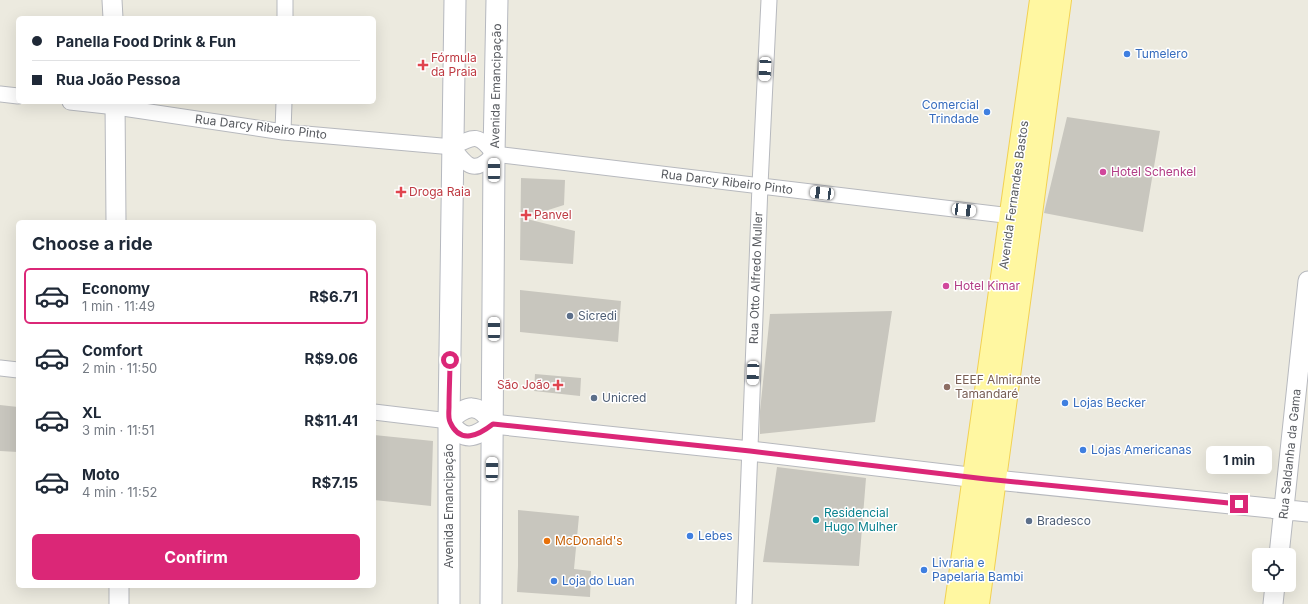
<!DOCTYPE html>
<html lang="en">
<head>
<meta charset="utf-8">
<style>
  body { margin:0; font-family:Inter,sans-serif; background:#f6f6f7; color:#1f2937; height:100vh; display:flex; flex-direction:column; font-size:15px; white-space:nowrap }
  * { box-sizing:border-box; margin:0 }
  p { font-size:13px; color:#747a83 }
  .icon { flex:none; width:22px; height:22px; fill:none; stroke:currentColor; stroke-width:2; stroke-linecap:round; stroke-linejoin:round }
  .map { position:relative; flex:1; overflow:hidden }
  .panel { position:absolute; left:16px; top:220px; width:360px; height:368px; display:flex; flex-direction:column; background:#fff; border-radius:6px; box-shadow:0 4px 16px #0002 }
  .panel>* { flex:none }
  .hud { position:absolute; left:16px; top:16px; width:360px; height:88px; border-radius:6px; box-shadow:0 4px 16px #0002; display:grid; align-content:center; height:88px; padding:0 16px; background:#fff }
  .fabs { position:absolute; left:1252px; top:548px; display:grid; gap:8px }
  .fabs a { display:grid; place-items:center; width:44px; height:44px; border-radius:6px; background:#fff; box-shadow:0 4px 16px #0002; font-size:20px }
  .end { position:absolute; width:18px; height:18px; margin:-9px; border:5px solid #db2777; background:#fff; box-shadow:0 0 0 2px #fff }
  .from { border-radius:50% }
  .bubble { position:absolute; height:28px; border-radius:6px; background:#fff; box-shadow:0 4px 16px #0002; font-size:13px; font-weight:700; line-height:28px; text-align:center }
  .car { position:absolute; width:12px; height:24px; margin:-12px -6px; border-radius:5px; box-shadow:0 0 3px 1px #0007; background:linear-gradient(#fff 24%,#345 0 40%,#fff 0 76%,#345 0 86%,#fff 0) }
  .hud b { display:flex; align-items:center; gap:14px; height:38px; font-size:15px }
  .hud b+b { border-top:1px solid #e0e1e3 }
  .hud i { width:10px; height:10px; background:#1f2937 }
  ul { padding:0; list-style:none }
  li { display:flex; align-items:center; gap:12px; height:56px; margin:0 8px 6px; padding:0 8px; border:2px solid transparent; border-radius:6px }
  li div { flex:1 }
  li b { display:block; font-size:15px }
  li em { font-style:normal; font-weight:700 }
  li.active { border-color:#db2777 }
  li>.icon { width:36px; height:36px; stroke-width:1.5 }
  h2 { padding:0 16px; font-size:18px; line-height:48px }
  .button { display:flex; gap:8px; margin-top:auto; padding:8px 16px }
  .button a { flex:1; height:46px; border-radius:6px; background:#db2777; color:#fff; font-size:16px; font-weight:700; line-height:46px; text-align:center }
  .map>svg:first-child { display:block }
</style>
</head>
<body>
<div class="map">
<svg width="1308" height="604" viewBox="0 0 1308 604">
  <rect width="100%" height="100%" fill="#eceadf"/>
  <path fill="#c8c6be" d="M 1067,117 L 1160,131 L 1143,232 L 1044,213 Z
    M 521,178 L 565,180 L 564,205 L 523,218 L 575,231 L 573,264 L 520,260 Z
    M 520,290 L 621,301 L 618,342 L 520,332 Z
    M 892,311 L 875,422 L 760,434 L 760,411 L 770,314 Z
    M 535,374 L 581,378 L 580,396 L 534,391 Z
    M 0,405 L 18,407 L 18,452 L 0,451 Z
    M 374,435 L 433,441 L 431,506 L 374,500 Z
    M 777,467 L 866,478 L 859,566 L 763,562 Z
    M 518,510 L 579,516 L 574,569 L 591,571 L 590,597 L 517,592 L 518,566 Z"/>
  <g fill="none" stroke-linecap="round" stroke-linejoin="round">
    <g stroke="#b7b9be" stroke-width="17">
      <path id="minor" d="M 285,18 L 285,0
        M 0,94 L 18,96
        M 70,102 L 116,107 L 283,132 L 453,147 C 474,136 478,133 494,154 L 1020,217
        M 283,132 L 284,102
        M 453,147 C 467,167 475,175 494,154
        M 0,368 L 18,370
        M 374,412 L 449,421
        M 744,604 L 760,185 L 769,0"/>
    </g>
    <g stroke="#b7b9be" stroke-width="21">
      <path id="tertiary" d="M 112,0 L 113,18
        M 115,102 L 116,222
        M 493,424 C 478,402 467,404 449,421 C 464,443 474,438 493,424 L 750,451 L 986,479 L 1308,512
        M 1279,555 L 1308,281
        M 119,586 L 119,604
        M 1273,604 L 1275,585"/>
    </g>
    <g stroke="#b5b8bf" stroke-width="23">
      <path id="secondary" d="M 449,604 L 449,421 L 455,0
        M 491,604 L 494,154 L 497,0"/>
    </g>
    <g stroke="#f2d152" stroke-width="24">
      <path id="primary" d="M 956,604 L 1041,0
        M 978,604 L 1060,0"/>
    </g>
    <use href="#minor" stroke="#fff" stroke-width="15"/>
    <use href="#tertiary" stroke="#fff" stroke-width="19"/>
    <use href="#secondary" stroke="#fff" stroke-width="21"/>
    <use href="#primary" stroke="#fff7a1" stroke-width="22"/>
  </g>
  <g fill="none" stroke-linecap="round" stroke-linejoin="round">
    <path stroke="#db2777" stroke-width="5" d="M 450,360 C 450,376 449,391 449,407 C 449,411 448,418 450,422 C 460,445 479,435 493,424 L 750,451 L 986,479 L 1239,504"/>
  </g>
  <g fill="#3f7fe0" stroke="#fff" stroke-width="1.5">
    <circle cx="1127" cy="54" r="4"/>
    <circle cx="987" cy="112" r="4"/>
    <circle cx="1065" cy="403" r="4"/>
    <circle cx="1083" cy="450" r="4"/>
    <circle cx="690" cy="536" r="4"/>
    <circle cx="924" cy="570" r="4"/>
    <circle cx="554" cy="581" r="4"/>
  </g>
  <g fill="#e0444e" stroke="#fff" stroke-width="1.5">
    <path d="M421 59h4v4h4v4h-4v4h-4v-4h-4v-4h4z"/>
    <path d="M399 186h4v4h4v4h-4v4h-4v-4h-4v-4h4z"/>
    <path d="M524 209h4v4h4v4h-4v4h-4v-4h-4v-4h4z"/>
    <path d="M556 379h4v4h4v4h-4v4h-4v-4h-4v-4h4z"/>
  </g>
  <g fill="#d1479c" stroke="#fff" stroke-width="1.5">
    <circle cx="1103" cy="172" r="4"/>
    <circle cx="946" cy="286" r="4"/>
  </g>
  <g fill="#5c6f8a" stroke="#fff" stroke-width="1.5">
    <circle cx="570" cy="316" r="4"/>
    <circle cx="594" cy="398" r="4"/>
    <circle cx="1029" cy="521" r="4"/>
  </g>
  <circle fill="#8d6e63" stroke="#fff" stroke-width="1.5" cx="947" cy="387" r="4"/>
  <circle fill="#0f9aa8" stroke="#fff" stroke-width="1.5" cx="816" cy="520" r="4"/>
  <circle fill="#e8710a" stroke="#fff" stroke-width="1.5" cx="547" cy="541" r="4"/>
  <g text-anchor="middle" stroke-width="3" stroke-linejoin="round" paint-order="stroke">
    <g font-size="12" fill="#366cbe" stroke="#fff" text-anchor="start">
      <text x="1135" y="58">Tumelero</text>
      <text x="979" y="109" text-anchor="end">Comercial<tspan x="979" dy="14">Trindade</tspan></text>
      <text x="1073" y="407">Lojas Becker</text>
      <text x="1091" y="454">Lojas Americanas</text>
      <text x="698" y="540">Lebes</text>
      <text x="932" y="567">Livraria e<tspan x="932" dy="14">Papelaria Bambi</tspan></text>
      <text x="562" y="585">Loja do Luan</text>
    </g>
    <g font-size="12" fill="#be3a42" stroke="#fff" text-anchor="start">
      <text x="431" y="62">Fórmula<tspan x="431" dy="14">da Praia</tspan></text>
      <text x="409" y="196">Droga Raia</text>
      <text x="534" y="219">Panvel</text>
      <text x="550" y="389" text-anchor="end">São João</text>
    </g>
    <g font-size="12" fill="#585b60" stroke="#fff">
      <text transform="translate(496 86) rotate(-89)" y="4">Avenida Emancipação</text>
      <text transform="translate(261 127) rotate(7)" y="4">Rua Darcy Ribeiro Pinto</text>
      <text transform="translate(727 182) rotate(7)" y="4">Rua Darcy Ribeiro Pinto</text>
      <text transform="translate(1014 195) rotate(-82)" y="4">Avenida Fernandes Bastos</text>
      <text transform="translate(756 278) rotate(-88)" y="4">Rua Otto Alfredo Muller</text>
      <text transform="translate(1290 454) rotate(-84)" y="4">Rua Saldanha da Gama</text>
      <text transform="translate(449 506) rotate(-90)" y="4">Avenida Emancipação</text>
    </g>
    <g font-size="12" fill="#b23c85" stroke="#fff" text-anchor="start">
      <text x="1111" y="176">Hotel Schenkel</text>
      <text x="954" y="290">Hotel Kimar</text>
    </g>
    <g font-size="12" fill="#4e5e75" stroke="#fff" text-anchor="start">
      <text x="578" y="320">Sicredi</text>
      <text x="602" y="402">Unicred</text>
      <text x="1037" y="525">Bradesco</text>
    </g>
    <g font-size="12" fill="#785e54" stroke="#fff" text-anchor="start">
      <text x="955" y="384">EEEF Almirante<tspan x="955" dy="14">Tamandaré</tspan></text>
    </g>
    <g font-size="12" fill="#0d838f" stroke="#fff" text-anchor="start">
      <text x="824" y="517">Residencial<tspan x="824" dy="14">Hugo Mulher</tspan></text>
    </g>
    <g font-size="12" fill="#c56008" stroke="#fff" text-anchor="start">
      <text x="555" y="545">McDonald's</text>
    </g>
  </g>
</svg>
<div class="fabs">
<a><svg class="icon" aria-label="locate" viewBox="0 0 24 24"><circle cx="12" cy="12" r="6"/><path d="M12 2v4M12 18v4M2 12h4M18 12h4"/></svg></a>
</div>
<i class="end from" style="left:450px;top:360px"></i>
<i class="end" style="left:1239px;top:504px"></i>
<div class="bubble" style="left:1206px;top:446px;width:66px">1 min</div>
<i class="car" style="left:765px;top:69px;rotate:183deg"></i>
<i class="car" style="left:494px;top:170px;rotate:0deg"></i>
<i class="car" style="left:822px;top:193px;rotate:277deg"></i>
<i class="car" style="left:964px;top:210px;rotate:97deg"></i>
<i class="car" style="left:494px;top:329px;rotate:0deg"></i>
<i class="car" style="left:753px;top:373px;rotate:182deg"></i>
<i class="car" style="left:492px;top:469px;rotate:1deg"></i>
<div class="hud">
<b><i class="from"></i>Panella Food Drink &amp; Fun</b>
<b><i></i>Rua João Pessoa</b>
</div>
<section class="panel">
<h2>Choose a ride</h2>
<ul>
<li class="active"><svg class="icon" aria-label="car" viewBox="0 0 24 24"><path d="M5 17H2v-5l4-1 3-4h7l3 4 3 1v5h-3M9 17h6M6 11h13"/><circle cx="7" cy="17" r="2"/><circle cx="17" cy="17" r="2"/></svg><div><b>Economy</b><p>1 min · 11:49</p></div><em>R$6.71</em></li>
<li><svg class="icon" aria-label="car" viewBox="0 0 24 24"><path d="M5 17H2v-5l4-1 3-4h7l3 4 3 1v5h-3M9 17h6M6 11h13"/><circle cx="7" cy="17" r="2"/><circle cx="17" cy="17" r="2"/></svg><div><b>Comfort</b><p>2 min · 11:50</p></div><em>R$9.06</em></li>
<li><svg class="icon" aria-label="car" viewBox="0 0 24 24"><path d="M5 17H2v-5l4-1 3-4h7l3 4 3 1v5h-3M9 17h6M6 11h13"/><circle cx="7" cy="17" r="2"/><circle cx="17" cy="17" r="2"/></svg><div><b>XL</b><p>3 min · 11:51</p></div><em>R$11.41</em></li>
<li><svg class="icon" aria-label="car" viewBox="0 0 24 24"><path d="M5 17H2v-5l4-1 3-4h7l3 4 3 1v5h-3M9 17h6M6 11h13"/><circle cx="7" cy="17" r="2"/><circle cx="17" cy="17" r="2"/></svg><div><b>Moto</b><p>4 min · 11:52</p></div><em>R$7.15</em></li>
</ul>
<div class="button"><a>Confirm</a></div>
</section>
</div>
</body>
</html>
